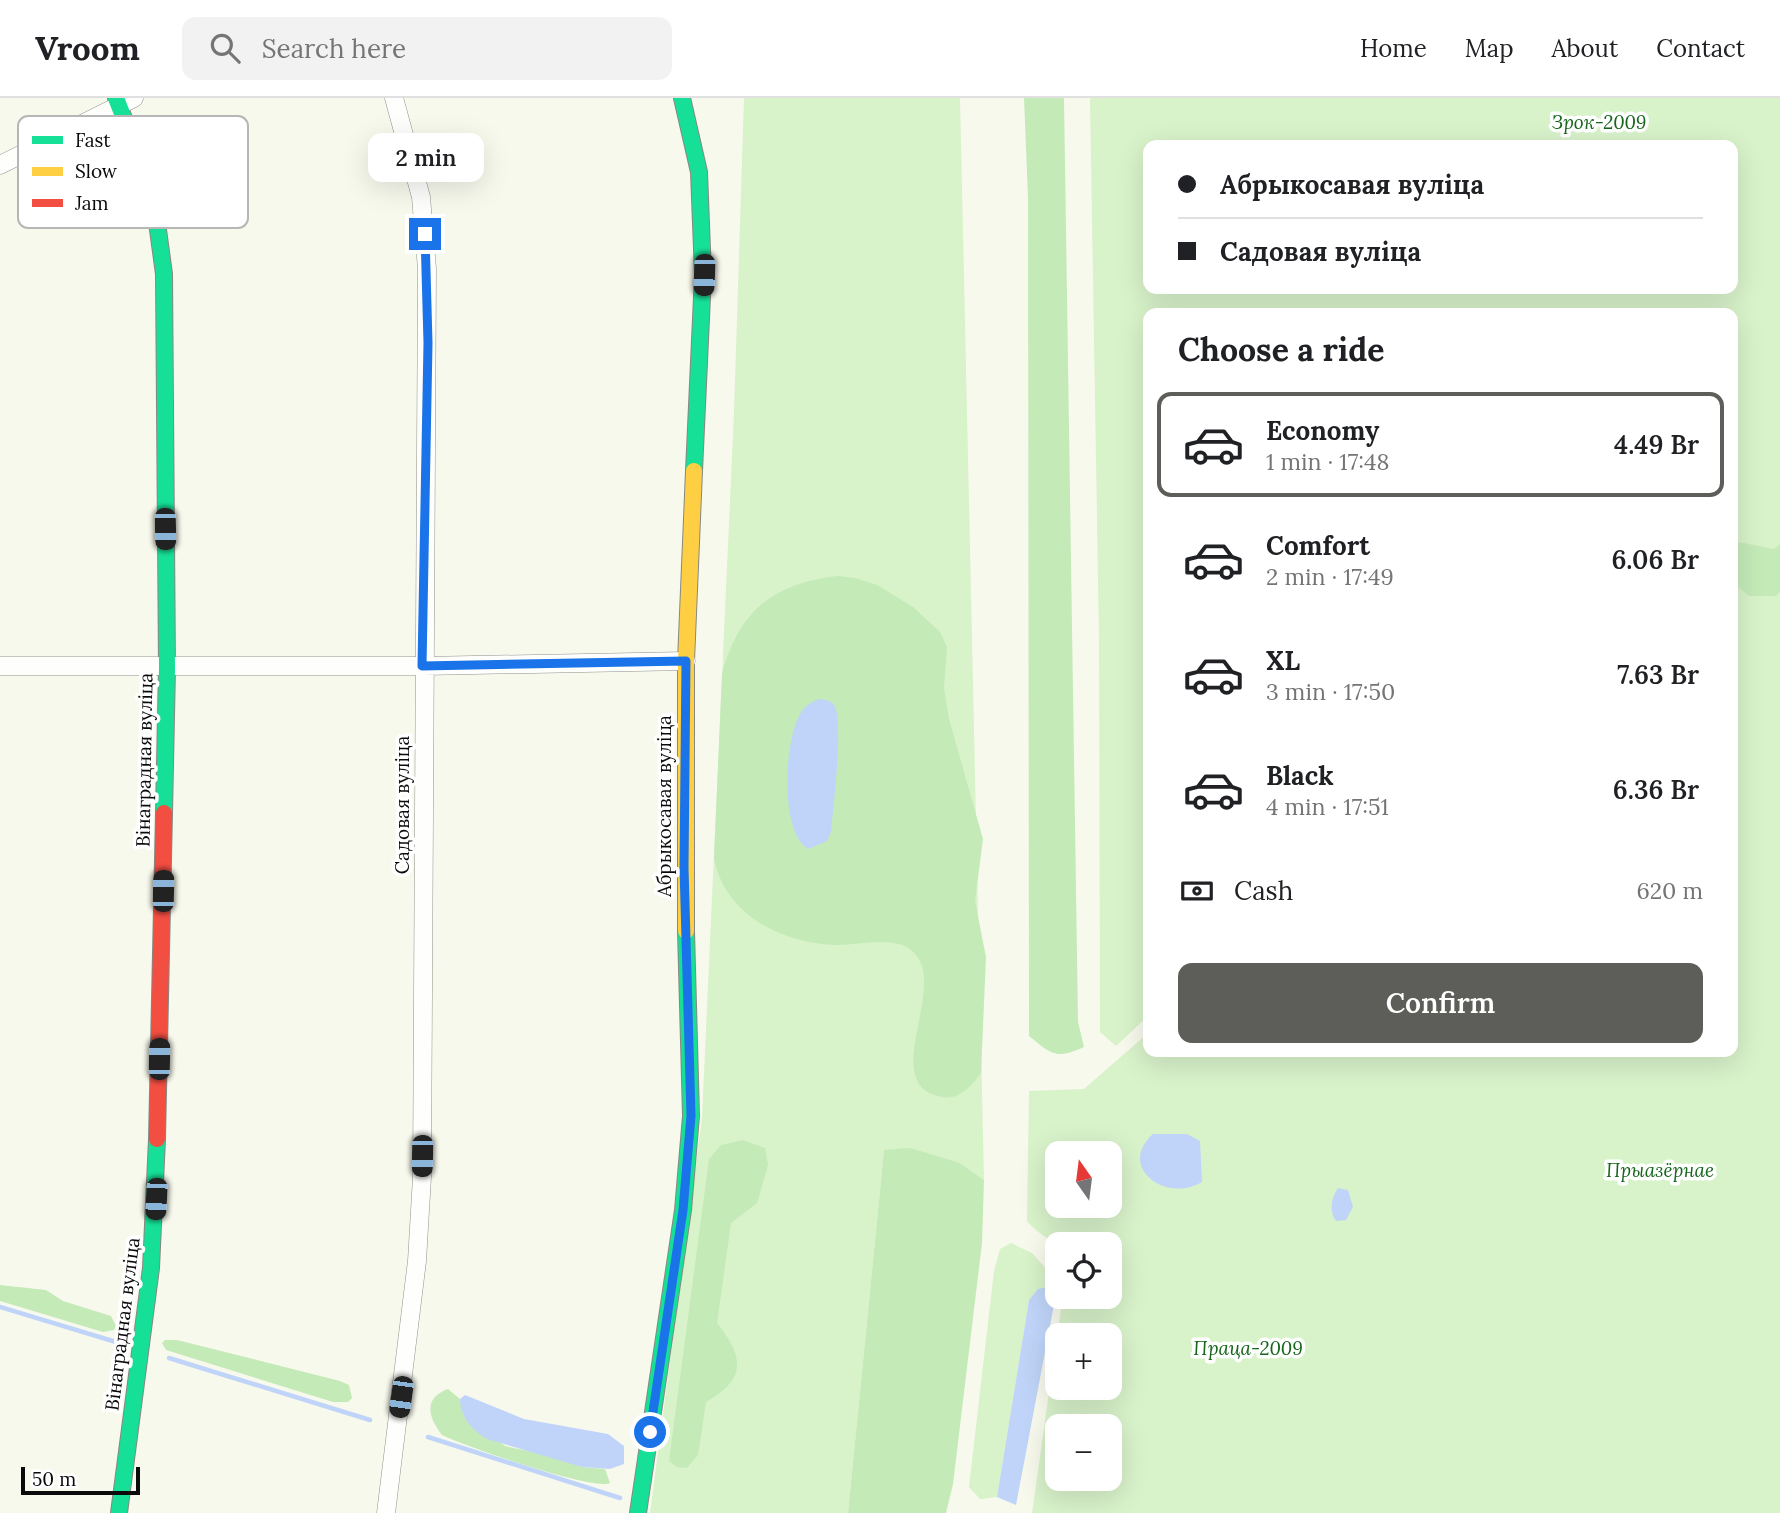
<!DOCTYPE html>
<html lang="en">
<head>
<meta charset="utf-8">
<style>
  body { margin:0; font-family:Lora,serif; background:#f2f2f2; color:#202124; height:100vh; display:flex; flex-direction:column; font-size:26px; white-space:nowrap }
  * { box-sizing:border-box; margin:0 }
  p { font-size:23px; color:#757577 }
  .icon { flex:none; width:38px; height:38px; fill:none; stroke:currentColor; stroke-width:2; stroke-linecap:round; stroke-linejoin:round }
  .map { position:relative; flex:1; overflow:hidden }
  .side { position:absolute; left:1143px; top:210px; width:595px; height:749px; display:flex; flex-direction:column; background:#fff; border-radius:14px; box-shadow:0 7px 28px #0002 }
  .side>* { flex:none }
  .banner { position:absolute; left:1143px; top:42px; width:595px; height:154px; border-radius:14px; box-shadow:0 7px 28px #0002; display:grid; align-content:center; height:154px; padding:0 35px; background:#fff }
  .needle { width:46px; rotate:346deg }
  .tools { position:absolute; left:1045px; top:1043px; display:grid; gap:14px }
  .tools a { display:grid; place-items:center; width:77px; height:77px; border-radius:14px; background:#fff; box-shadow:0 7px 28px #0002; font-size:35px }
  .scale { position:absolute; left:21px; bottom:18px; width:119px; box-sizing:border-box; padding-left:7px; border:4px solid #0a0a0a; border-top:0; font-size:19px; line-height:24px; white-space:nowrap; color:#0a0a0a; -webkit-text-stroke:5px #fff; paint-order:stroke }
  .end { position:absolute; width:32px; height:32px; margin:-16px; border:9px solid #1a73e8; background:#fff; box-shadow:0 0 0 4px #fff }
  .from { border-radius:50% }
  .bubble { position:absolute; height:49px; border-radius:14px; background:#fff; box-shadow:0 7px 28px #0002; font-size:23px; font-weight:600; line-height:49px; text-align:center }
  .car { position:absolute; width:21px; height:42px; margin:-21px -10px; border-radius:9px; box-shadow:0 0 5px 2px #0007; background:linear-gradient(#222 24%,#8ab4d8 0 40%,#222 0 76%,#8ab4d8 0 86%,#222 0) }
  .banner b { display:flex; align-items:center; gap:24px; height:66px; font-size:26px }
  .banner b+b { border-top:2px solid #e0e0e0 }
  .banner i { width:18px; height:18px; background:#202124 }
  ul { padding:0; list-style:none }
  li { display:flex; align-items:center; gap:21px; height:105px; margin:0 14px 10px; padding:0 21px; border:4px solid transparent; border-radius:14px }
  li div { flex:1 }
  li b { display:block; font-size:26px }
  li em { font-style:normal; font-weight:600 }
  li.current { border-color:#5d5e59 }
  li>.icon { width:63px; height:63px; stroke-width:1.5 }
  h2 { padding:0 35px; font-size:32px; line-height:84px }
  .pay { display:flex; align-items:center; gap:18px; height:77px; padding:0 35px; font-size:26px }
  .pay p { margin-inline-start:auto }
  .button { display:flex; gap:14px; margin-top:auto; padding:14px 35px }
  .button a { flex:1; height:80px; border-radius:14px; background:#5d5e59; color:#fff; font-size:28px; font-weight:600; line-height:80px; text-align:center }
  header { display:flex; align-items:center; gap:42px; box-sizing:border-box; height:98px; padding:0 35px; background:#fff; border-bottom:2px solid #e0e0e0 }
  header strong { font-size:33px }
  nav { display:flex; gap:38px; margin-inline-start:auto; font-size:24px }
  .search { width:490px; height:63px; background:#f2f2f2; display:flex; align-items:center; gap:18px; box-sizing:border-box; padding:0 24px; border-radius:14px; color:#757577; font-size:26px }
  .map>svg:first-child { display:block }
</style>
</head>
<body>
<header>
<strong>Vroom</strong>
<div class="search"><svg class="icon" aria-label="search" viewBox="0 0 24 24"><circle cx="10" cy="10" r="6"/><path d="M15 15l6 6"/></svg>Search here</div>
<nav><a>Home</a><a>Map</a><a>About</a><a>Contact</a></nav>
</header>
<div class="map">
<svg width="1780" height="1415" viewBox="0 0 1780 1415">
  <rect width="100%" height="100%" fill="#f8f9ed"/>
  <path fill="#d8f2ca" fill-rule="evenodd" d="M 744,0 L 960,0 L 984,1082 L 960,1065 L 884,1052 L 848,1415 L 650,1415 L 702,1020 L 734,315 Z
    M 1090,0 L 1780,0 L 1780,1415 L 1032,1415 L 1057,1238 L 1057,1290 L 1110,1290 L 1110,1237 L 1057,1237 L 1063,1199 L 1110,1199 L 1110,1146 C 1071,1146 1055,1154 1027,1123 L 1029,993 L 1084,991 L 1148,935 L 1148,954 L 1732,954 L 1732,215 L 1148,215 L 1148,918 L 1116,948 L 1100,934 L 1099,542 ZM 1148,47 L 1732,47 L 1732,191 L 1148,191 ZM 1057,1055 L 1110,1055 L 1110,1108 L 1057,1108 ZM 1057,1328 L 1110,1328 L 1110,1381 L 1057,1381 Z
    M 1011,1145 L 1032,1155 L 1057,1183 L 1056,1196 L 1048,1189 L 1029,1202 L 997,1399 L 980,1401 L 969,1389 L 994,1173 L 1000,1151 Z"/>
  <path fill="#c4eab8" d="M 1024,0 L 1064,0 L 1078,924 L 1084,949 C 1056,962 1051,956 1029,938 L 1028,100 Z
    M 1733,443 L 1774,451 L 1780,446 L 1780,494 L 1775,498 L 1749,498 L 1733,485 Z
    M 838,478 L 855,480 L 877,487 L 913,509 L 940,534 L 947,549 L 944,590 L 949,621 L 983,741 L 975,803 L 986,859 L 981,975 C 971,988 960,1002 942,999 C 878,988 946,893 916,857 C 899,835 859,848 834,847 C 780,844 726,817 714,761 L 722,576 C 739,513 773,485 838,478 Z
    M 743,1042 L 765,1050 L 768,1067 L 757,1105 L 731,1125 L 717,1225 C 744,1259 747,1281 706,1304 L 698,1357 L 687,1370 L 677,1369 L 669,1363 L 709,1061 L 721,1047 Z
    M 910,1050 L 960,1065 L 984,1082 L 982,1145 L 953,1386 L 946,1415 L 848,1415 L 884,1052 Z
    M 0,1187 L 46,1192 L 63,1203 L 111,1218 L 116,1228 L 114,1232 L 103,1234 L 0,1203 Z
    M 165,1242 L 177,1242 L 340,1283 L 349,1287 L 352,1300 L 348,1304 L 333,1304 L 166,1252 L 162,1245 Z
    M 448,1291 L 460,1301 L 464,1318 L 505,1348 L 553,1358 L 582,1369 L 605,1371 L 610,1385 C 593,1393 464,1348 442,1337 C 428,1319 423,1300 448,1291 Z"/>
  <path fill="#bfd4f8" d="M 819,601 C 826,602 830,602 834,607 C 844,621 833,713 831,734 L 827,743 L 808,751 C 779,734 784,638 802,613 C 806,607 812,604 819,601 Z
    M 1153,1036 L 1187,1036 L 1200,1043 L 1202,1084 C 1166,1106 1116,1069 1153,1036 Z
    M 1338,1090 L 1348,1092 L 1353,1109 L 1346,1122 L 1336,1123 C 1329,1114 1331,1100 1338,1090 Z
    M 1048,1189 L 1056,1196 L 1016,1407 L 997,1399 L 1029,1202 L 1038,1191 Z
    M 465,1297 L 524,1321 L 608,1336 L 624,1348 L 624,1366 L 610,1371 L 582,1369 L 487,1341 C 471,1331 461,1320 460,1301 Z"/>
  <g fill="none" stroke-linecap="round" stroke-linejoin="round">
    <path stroke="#bfd4f8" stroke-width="4.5" d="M 0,1209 L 116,1244
      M 169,1260 L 370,1322
      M 428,1339 L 620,1400"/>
    <g stroke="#91928c" stroke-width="19">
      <path id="street" d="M 0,67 L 134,0
        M 0,568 L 423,568 L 686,563
        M 386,1415 L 417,1163 L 422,1079 L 427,171 L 421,99 L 394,0"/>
    </g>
    <g stroke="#888883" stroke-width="18">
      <path id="fast" d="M 116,0 L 153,95 L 164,176 L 167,570 L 164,715
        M 682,0 L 699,74 L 703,177 L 694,373
        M 119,1415 L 151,1170 L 157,1041
        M 638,1415 L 683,1112 L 691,1018 L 686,833"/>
    </g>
    <g stroke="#888883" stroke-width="18">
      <path id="slow" d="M 686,833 L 686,563 L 694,373"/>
    </g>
    <g stroke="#888883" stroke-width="18">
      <path id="jam" d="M 157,1041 L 164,715"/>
    </g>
    <use href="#street" stroke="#fefefc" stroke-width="18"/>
    <use href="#fast" stroke="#16e098" stroke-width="16"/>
    <use href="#slow" stroke="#ffcf43" stroke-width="16"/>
    <use href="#jam" stroke="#f24e42" stroke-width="16"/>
  </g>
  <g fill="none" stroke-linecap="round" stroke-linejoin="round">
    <path stroke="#1a73e8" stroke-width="9" d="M 425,136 L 428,245 L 422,568 L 686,563 L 684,770 L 691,1018 L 683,1112 L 650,1334"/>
  </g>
  <g text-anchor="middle" stroke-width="7" stroke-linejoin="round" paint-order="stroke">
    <g font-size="19" font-style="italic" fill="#16661b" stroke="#fff">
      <text x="1599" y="31">Зрок-2009</text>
      <text x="1660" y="1079">Прыазёрнае</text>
      <text x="1248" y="1257">Праца-2009</text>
    </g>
    <g font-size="19" fill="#0a0a0a" stroke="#fff">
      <text transform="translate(144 662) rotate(-89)" y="7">Вінаградная вуліца</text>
      <text transform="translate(402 707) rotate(-90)" y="7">Садовая вуліца</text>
      <text transform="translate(664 708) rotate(-90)" y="7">Абрыкосавая вуліца</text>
      <text transform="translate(122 1226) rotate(-83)" y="7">Вінаградная вуліца</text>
    </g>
  </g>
  <rect x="18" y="18" width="230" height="112" rx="10" fill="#fff" stroke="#b6b6b6" stroke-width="2"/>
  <rect x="32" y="38" width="31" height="8" fill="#16e098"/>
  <rect x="32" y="69" width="31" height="9" fill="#ffcf43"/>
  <rect x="32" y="101" width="31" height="8" fill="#f24e42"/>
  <g font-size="19" fill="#0a0a0a">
    <text x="75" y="49">Fast</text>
    <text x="75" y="80">Slow</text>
    <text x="75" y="112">Jam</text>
  </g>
</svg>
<div class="tools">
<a><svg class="needle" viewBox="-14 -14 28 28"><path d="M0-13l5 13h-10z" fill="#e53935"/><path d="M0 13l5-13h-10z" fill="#757577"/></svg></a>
<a><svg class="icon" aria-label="locate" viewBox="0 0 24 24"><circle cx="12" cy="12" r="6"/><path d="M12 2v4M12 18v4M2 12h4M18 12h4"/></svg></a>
<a>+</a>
<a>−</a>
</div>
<div class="scale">50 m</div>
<i class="end from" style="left:650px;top:1334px"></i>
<i class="end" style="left:425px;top:136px"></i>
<div class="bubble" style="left:368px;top:35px;width:116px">2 min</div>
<i class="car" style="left:704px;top:177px;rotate:182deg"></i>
<i class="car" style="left:165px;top:431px;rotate:179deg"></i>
<i class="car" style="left:163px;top:793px;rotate:1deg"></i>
<i class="car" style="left:159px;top:961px;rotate:1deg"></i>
<i class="car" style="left:422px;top:1058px;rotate:181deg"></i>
<i class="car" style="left:156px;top:1101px;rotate:183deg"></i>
<i class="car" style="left:401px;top:1299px;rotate:188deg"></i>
<div class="banner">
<b><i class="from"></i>Абрыкосавая вуліца</b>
<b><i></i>Садовая вуліца</b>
</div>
<section class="side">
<h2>Choose a ride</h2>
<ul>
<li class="current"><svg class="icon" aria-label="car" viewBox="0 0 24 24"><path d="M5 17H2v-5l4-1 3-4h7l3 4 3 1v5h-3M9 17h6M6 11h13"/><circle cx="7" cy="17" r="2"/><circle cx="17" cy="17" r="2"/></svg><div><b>Economy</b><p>1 min · 17:48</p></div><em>4.49 Br</em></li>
<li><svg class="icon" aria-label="car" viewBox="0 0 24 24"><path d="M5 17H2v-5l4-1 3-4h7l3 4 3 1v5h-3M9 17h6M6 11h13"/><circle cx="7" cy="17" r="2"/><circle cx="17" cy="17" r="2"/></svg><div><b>Comfort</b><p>2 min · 17:49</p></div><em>6.06 Br</em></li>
<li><svg class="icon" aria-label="car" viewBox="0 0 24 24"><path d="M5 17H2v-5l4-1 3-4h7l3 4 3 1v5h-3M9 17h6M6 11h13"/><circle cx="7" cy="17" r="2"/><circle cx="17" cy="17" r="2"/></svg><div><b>XL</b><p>3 min · 17:50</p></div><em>7.63 Br</em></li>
<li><svg class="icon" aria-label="car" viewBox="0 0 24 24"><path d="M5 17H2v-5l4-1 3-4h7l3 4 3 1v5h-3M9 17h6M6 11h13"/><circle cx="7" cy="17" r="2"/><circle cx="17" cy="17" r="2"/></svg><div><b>Black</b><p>4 min · 17:51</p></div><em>6.36 Br</em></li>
</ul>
<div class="pay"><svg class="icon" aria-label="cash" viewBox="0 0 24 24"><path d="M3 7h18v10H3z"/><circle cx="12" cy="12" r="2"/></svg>Cash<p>620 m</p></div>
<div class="button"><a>Confirm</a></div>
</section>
</div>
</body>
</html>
